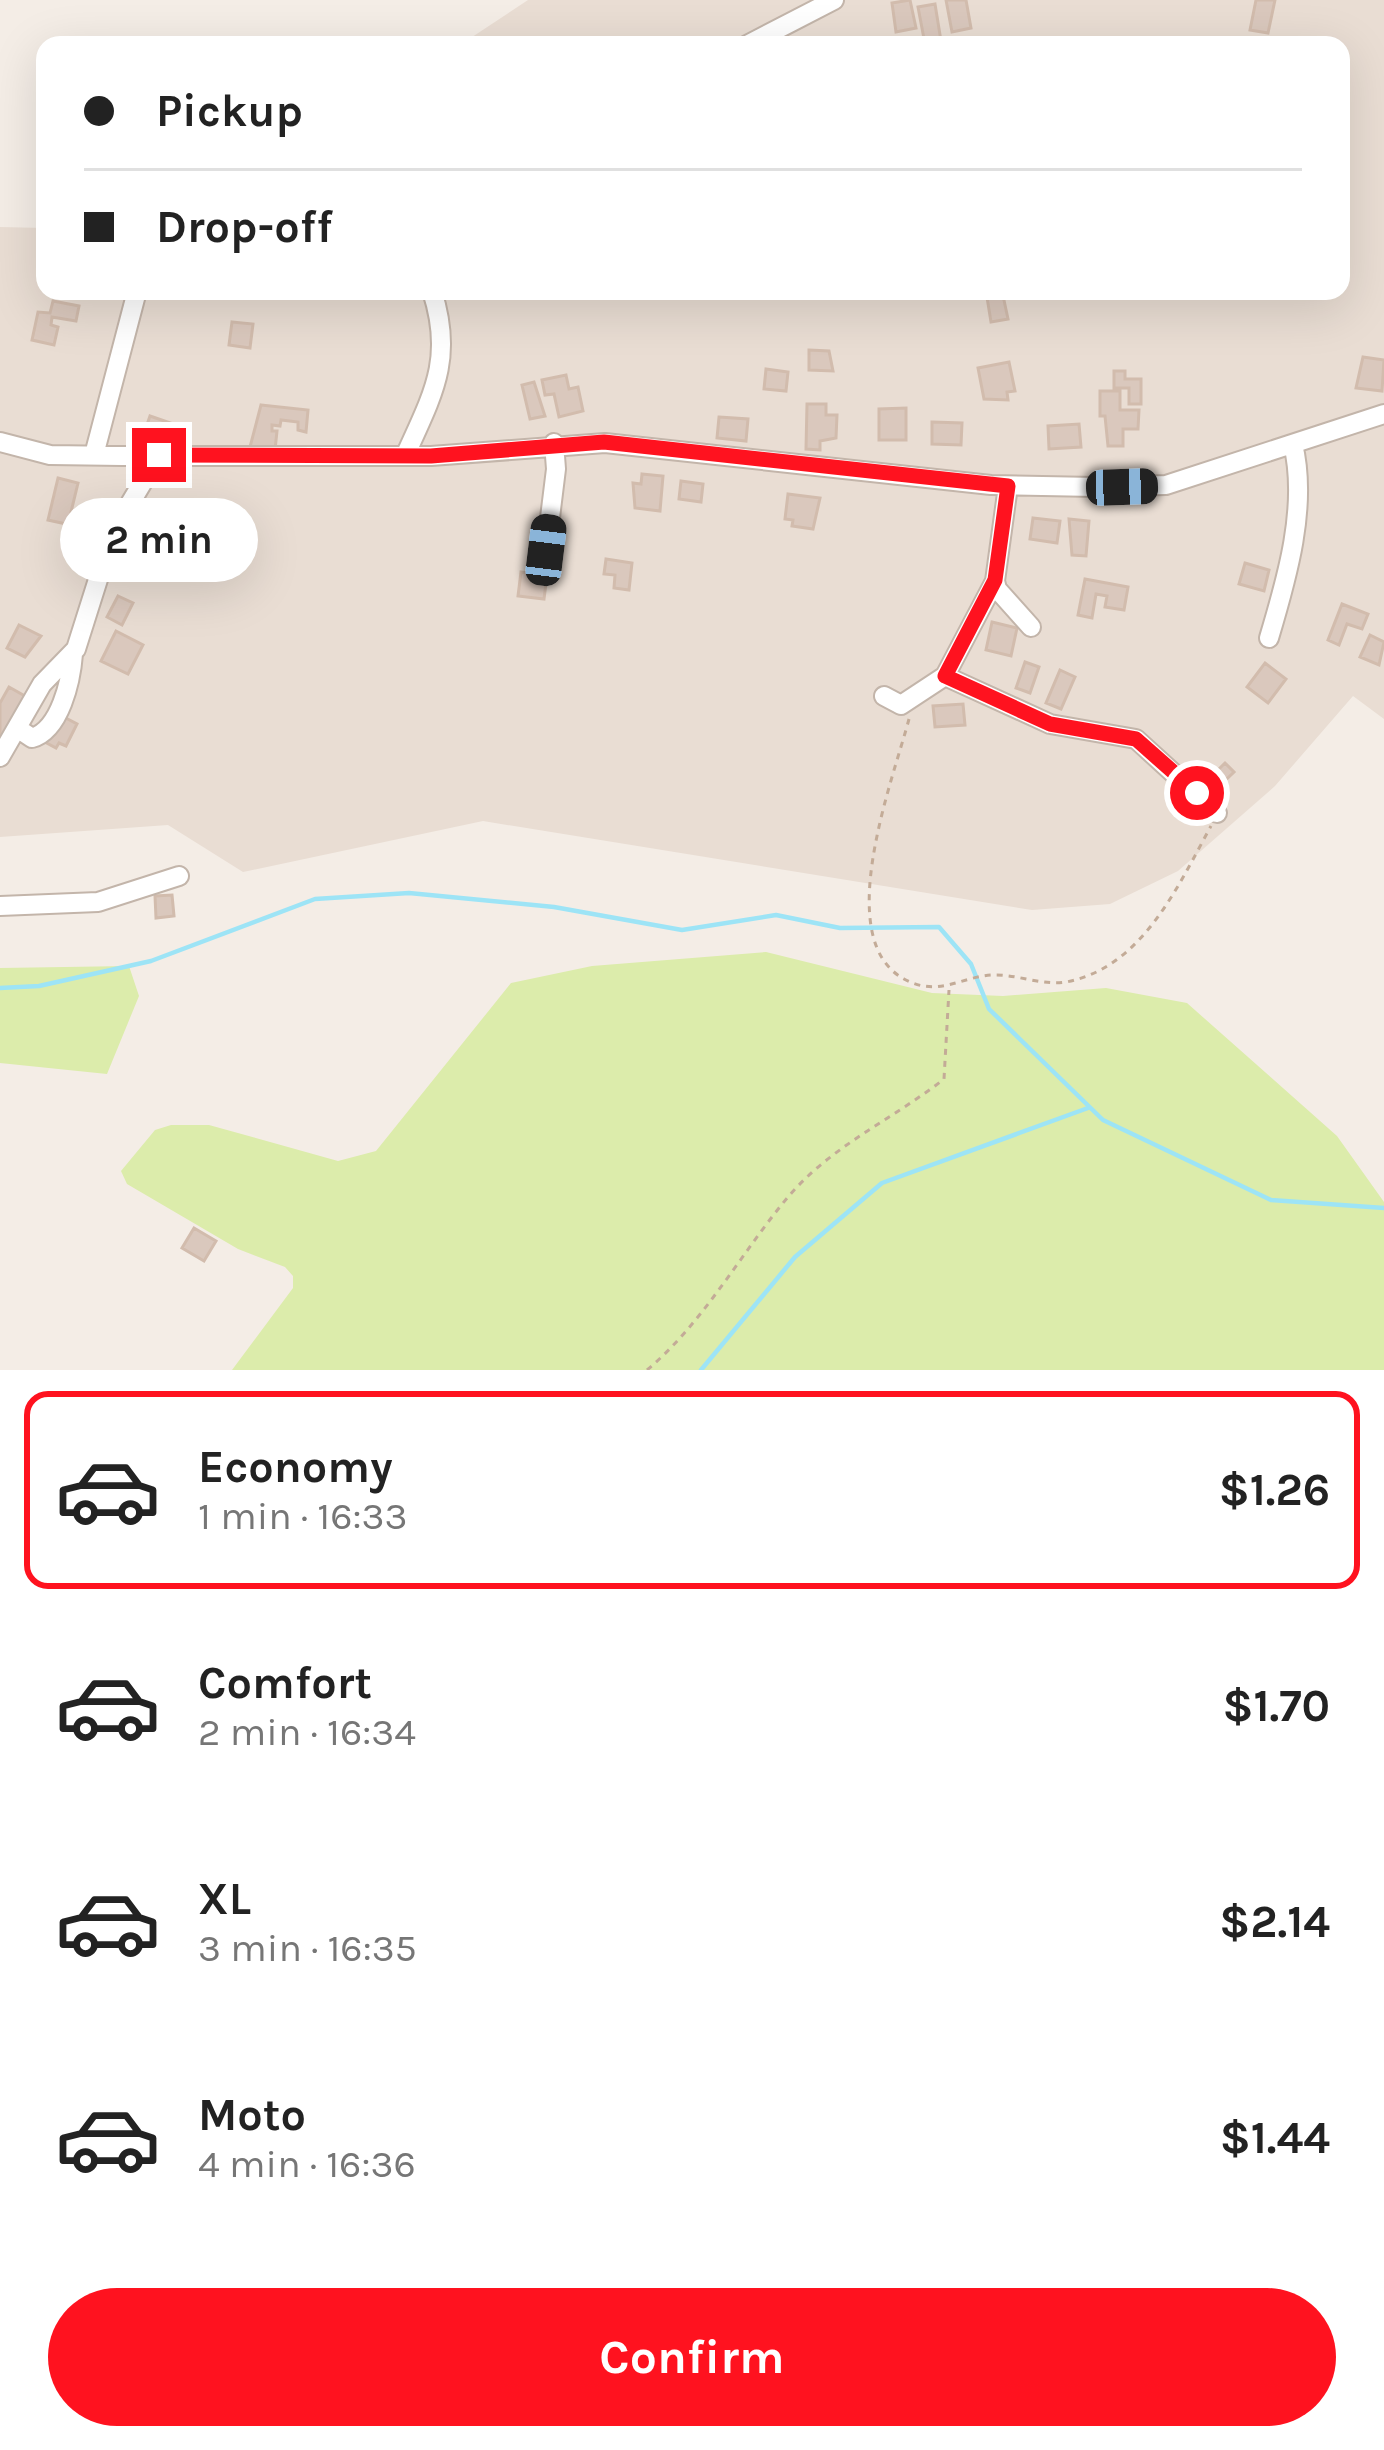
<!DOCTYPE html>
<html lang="en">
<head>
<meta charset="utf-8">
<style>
  body { margin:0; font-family:Karla,sans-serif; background:#f2f2f2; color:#222; height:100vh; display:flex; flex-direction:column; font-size:45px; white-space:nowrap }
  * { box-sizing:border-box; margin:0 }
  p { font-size:39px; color:#767676 }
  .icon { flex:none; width:66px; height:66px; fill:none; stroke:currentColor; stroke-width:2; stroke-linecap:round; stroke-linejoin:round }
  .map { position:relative; height:1370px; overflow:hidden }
  .drawer { display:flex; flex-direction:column; background:#fff; flex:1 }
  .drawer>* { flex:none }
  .banner { position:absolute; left:36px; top:36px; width:1314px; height:264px; border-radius:24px; box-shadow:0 12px 48px #0002; display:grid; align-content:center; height:264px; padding:0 48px; background:#fff }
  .end { position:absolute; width:54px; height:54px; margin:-27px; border:15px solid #ff121f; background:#fff; box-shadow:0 0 0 6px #fff }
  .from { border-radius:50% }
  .bubble { position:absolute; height:84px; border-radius:42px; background:#fff; box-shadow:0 12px 48px #0002; font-size:39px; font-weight:700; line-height:84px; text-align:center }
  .car { position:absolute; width:36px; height:72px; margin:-36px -18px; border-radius:15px; box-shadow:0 0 9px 3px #0007; background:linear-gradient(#222 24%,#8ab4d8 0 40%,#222 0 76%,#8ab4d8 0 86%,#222 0) }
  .banner b { display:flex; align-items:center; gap:42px; height:114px; font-size:45px }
  .banner b+b { border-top:3px solid #e0e0e0 }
  .banner i { width:30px; height:30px; background:#222 }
  ul { padding:21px 0 0; list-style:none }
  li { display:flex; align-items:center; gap:36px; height:198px; margin:0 24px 18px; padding:0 24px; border:6px solid transparent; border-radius:24px }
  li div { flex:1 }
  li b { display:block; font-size:45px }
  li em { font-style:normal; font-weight:700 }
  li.active { border-color:#ff121f }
  li>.icon { width:108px; height:108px; stroke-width:1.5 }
  .button { display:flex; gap:24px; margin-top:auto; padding:24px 48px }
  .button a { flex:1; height:138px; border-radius:72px; background:#ff121f; color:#fff; font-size:48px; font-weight:700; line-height:138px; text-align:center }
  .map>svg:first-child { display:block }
</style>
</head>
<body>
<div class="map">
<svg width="1384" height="1370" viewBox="0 0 1384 1370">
  <rect width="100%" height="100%" fill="#f4ede6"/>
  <path fill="#e9ddd3" d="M 528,0 L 1384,0 L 1384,719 L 1353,696 L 1275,786 L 1178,871 L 1110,904 L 1032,910 L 483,821 L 243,872 L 168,825 L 0,837 L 0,227 L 45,228 L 45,291 L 1341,291 L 1341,45 L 460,45 Z"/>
  <path fill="#dcecab" d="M 766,952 L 932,993 L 1003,996 L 1106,988 L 1187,1003 L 1337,1136 L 1384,1202 L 1384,1370 L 232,1370 L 293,1288 L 293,1276 L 285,1267 L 238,1249 L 127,1184 L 121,1171 L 155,1130 L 171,1125 L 209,1125 L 338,1161 L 376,1151 L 511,983 L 592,966 Z
    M 129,966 L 139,996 L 107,1074 L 0,1063 L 0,968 Z"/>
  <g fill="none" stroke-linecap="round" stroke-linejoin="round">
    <path stroke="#9de4f6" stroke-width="4.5" d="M 0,988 L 39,986 L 151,961 L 315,899 L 409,893 L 554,907 L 682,930 L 776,915 L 840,928 L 939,927 L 971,964 L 989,1009 L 1103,1120 L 1271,1200 L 1384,1208
      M 701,1370 L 795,1257 L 882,1183 L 1088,1108"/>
  </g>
  <path fill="#dac8bd" stroke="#d2bcad" stroke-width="3" d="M 910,0 L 916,28 L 896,32 L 892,3 Z
    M 946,0 L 966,0 L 971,28 L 952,32 Z
    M 1256,0 L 1275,0 L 1268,33 L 1250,30 Z
    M 935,4 L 941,41 L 925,44 L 918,7 Z
    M 986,291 L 1002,291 L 1008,319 L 991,322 Z
    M 53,301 L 79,306 L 76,321 L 52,317 L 51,325 L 58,327 L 54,345 L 32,340 L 38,312 L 50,313 Z
    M 232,322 L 253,324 L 250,348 L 229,345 Z
    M 809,350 L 829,351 L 833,371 L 809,370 Z
    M 1363,357 L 1384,360 L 1382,391 L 1356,388 Z
    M 1009,362 L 1015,391 L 1007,392 L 1008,400 L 984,399 L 978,368 Z
    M 766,369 L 788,372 L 786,391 L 764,389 Z
    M 1114,371 L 1125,371 L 1125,379 L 1141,379 L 1141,404 L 1129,404 L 1129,388 L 1114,388 Z
    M 566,375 L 569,389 L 578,387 L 583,411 L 559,417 L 554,394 L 545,395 L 542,380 Z
    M 534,382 L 545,416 L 530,419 L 522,385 Z
    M 1100,391 L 1120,391 L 1120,410 L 1139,410 L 1138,429 L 1123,429 L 1123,446 L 1108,446 L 1105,416 L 1100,416 Z
    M 807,404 L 826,404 L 826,415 L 837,415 L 836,438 L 820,441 L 820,450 L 806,449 Z
    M 261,405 L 308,410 L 306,432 L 298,430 L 298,422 L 281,420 L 280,426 L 272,425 L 272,431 L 277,431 L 275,450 L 250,447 Z
    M 906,408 L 906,440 L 879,440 L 879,409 Z
    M 150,416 L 179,426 L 176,436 L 161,431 L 156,447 L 141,442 Z
    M 719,417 L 748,419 L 746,441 L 717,438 Z
    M 932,422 L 962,423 L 961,445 L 932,444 Z
    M 1079,424 L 1081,447 L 1049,449 L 1048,426 Z
    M 642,474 L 663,476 L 660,511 L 635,508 L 633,483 L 641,484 Z
    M 58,478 L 78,483 L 71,512 L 83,515 L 80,527 L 48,520 Z
    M 681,481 L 703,484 L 701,502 L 679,499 Z
    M 788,494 L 820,498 L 813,529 L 792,526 L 793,520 L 785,519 Z
    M 1033,518 L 1060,521 L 1057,543 L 1030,539 Z
    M 1069,519 L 1089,521 L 1086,556 L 1072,555 Z
    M 606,559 L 632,563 L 629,590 L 614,588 L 615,575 L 604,574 Z
    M 1245,563 L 1269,570 L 1264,591 L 1239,584 Z
    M 521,572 L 547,575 L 544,599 L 518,596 Z
    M 1085,579 L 1128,587 L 1124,610 L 1105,607 L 1107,596 L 1096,594 L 1092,618 L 1078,615 Z
    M 118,596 L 133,603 L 122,625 L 107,617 Z
    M 1342,604 L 1368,614 L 1362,629 L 1347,624 L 1339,645 L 1328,640 Z
    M 992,622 L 1017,628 L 1011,656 L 986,650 Z
    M 19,625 L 41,636 L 25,657 L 7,648 Z
    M 116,631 L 143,645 L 128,674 L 101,661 Z
    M 1370,635 L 1384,642 L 1379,665 L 1360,657 Z
    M 1025,662 L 1039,667 L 1030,693 L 1016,688 Z
    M 1265,663 L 1286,679 L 1268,703 L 1247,687 Z
    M 1060,670 L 1075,677 L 1061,709 L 1046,703 Z
    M 9,687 L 25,696 L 0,740 L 0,703 Z
    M 963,704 L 965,725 L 935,727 L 933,706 Z
    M 62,716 L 77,724 L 66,746 L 59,743 L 56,748 L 43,741 Z
    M 1225,763 L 1234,772 L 1208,797 L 1200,788 Z
    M 172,895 L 174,916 L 156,918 L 155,896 Z
    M 194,1228 L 216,1241 L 204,1261 L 182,1248 Z"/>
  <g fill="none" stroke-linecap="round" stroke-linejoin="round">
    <g stroke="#c3b5aa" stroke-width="22">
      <path id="minor" d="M 747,45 L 834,0
        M 0,442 L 50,455 L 122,456 L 431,456 L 605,443 L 991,485 L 1095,487 L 1166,485 L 1384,414
        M 94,455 L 137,291
        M 405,456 C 433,394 454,359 432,291
        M 1008,486 L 995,581 L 997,589 L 1031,627
        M 546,550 L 556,469 L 554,443
        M 1269,638 C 1287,578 1308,506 1293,444
        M 945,676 L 1050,724 L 1136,739 L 1217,813
        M 884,696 L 901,705 L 945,676 L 995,581
        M 17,728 L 32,738 C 60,730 71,681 73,654
        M 0,757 L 42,684 L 76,649 L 113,532 L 159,455
        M 0,906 L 98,902 L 179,876"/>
    </g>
    <path stroke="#c3ab97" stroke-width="3" stroke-dasharray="6 6" stroke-linecap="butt" d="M 909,719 C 893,780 831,939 904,979 C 938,998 962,976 993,975 C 1016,974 1043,986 1066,982 C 1142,968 1178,886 1211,826
      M 647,1370 C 704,1322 741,1253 788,1197 C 831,1146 893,1119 944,1079 L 949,990"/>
    <use href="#minor" stroke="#fff" stroke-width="18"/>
  </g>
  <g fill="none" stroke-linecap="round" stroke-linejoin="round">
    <path stroke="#ff121f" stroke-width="15" d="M 159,455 L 431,456 L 604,442 L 1008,486 L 995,580 L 945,676 L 1050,724 L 1136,739 L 1197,793"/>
  </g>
</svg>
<i class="end from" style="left:1197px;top:793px"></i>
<i class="end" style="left:159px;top:455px"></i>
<div class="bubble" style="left:60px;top:498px;width:198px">2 min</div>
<i class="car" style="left:1122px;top:487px;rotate:88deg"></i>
<i class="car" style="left:546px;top:550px;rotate:7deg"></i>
<div class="banner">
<b><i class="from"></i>Pickup</b>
<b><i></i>Drop-off</b>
</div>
</div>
<section class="drawer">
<ul>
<li class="active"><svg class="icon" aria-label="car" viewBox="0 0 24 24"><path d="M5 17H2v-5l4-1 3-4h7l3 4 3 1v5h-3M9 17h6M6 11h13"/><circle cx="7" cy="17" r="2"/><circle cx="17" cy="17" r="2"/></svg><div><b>Economy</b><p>1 min · 16:33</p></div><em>$1.26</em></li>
<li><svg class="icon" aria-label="car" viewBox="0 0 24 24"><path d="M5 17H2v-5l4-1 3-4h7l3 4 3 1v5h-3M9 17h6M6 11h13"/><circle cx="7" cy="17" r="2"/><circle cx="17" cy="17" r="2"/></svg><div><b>Comfort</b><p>2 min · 16:34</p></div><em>$1.70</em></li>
<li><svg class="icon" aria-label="car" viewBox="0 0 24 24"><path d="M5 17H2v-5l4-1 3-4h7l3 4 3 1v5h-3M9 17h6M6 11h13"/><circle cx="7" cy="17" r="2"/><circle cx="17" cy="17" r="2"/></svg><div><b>XL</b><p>3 min · 16:35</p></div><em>$2.14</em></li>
<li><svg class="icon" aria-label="car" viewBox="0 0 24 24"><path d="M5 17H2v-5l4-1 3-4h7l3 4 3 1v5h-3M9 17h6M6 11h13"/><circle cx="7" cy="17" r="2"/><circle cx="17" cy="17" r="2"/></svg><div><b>Moto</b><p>4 min · 16:36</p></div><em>$1.44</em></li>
</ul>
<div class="button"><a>Confirm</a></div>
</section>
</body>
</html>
